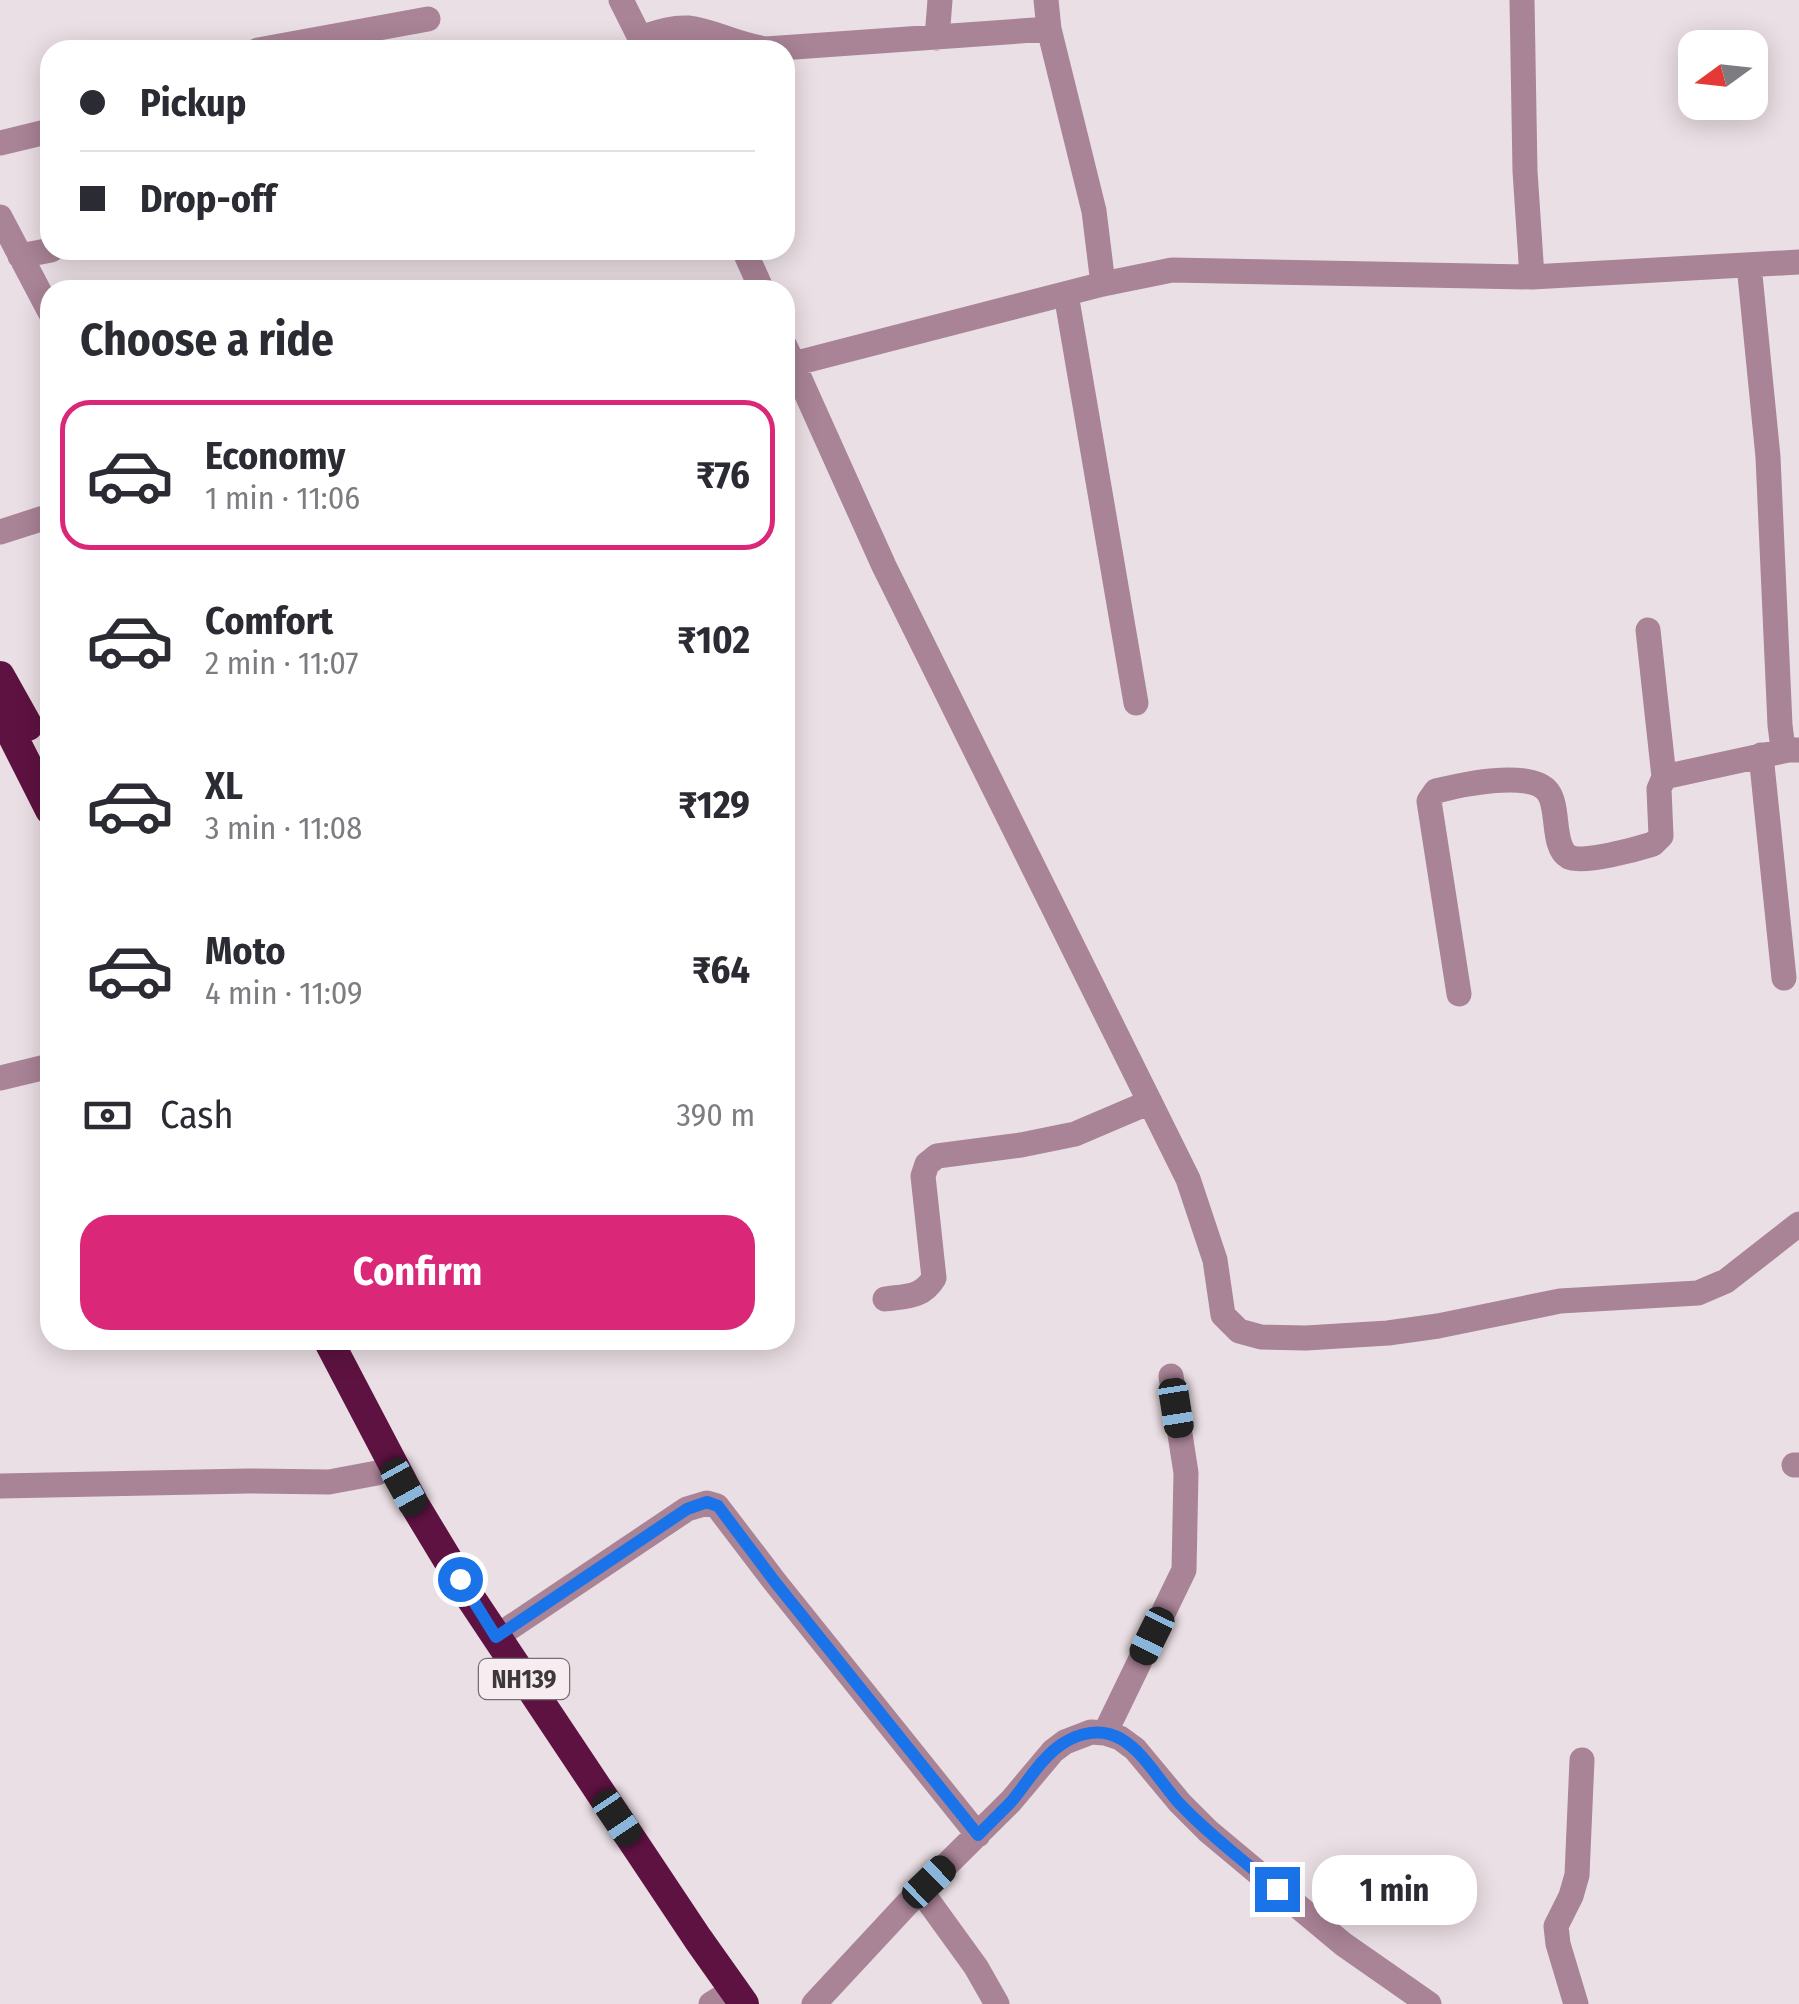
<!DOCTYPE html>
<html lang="en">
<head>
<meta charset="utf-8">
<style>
  body { margin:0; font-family:"Fira Sans Condensed",sans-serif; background:#f2f2f3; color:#2b2b33; height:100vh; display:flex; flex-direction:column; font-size:38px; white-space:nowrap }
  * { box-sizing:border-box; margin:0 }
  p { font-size:32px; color:#7c7c81 }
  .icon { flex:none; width:55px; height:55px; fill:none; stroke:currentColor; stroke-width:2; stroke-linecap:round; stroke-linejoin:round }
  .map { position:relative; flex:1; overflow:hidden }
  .side { position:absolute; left:40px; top:280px; width:755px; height:1070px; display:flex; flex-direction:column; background:#fff; border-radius:30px; box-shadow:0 5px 25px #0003 }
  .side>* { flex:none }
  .guide { position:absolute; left:40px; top:40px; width:755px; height:220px; border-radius:30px; box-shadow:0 5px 25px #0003; display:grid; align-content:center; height:220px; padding:0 40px; background:#fff }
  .needle { width:65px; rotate:255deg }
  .fabs { position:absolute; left:1678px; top:30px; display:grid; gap:20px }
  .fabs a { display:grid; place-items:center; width:90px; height:90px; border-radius:20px; background:#fff; box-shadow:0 5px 25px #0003; font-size:50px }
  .end { position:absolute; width:45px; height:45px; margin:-22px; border:12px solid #1a73e8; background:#fff; box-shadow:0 0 0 5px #fff }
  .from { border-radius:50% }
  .bubble { position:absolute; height:70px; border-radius:30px; background:#fff; box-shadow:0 5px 25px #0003; font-size:32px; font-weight:700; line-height:70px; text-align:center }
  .car { position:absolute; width:30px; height:60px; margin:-30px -15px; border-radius:12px; box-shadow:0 0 8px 2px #0007; background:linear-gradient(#222 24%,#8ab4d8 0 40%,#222 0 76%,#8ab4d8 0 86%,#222 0) }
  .guide b { display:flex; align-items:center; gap:35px; height:95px; font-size:38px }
  .guide b+b { border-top:2px solid #e1e1e2 }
  .guide i { width:25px; height:25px; background:#2b2b33 }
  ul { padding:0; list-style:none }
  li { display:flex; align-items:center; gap:30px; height:150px; margin:0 20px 15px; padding:0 20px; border:5px solid transparent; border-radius:30px }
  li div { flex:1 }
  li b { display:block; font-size:38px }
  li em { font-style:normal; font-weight:700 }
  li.current { border-color:#db2777 }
  li>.icon { width:90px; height:90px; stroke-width:1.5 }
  h2 { padding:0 40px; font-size:45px; line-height:120px }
  .pay { display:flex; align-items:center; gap:25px; height:110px; padding:0 40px; font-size:38px }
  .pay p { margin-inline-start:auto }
  .cta { display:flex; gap:20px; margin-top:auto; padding:20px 40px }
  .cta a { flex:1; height:115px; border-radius:30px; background:#db2777; color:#fff; font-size:40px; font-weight:700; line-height:115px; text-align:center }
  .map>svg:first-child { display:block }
</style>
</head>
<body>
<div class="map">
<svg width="1799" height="2004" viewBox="0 0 1799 2004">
  <rect width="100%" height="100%" fill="#eadfe4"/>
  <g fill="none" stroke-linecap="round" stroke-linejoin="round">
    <path stroke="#a98396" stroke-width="25" d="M 621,0 L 646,50
      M 1046,0 L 1049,29 L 1094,211 L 1103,284
      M 1522,0 L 1525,171 L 1532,277
      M 640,38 C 656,33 671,27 688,28 C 714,31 737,45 766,49 L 1049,29
      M 937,38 L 940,0
      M 258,50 L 428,19
      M 0,143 L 50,131
      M 0,217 L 50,312
      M 744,250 L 762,290
      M 20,256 L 51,250
      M 1749,265 L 1768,457 L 1780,725 L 1782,741 L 1788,750 L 1799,750
      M 1066,294 L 1136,703
      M 785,346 L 884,566 L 1188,1179 L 1215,1260 L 1223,1315 L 1239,1331 L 1261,1337 L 1306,1338 L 1388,1333 L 1438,1326 L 1560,1301 L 1698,1293 L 1726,1281 L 1799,1224
      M 785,366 L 1103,284 L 1172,270 L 1532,277 L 1799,262
      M 0,532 L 50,516
      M 1648,630 L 1664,777
      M 1761,755 L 1784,978
      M 1459,994 L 1431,814 L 1429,801 L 1436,791 C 1460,785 1531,769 1548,792 C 1560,808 1551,847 1569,857 C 1583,864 1637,849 1653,844 L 1661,836 L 1659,789 L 1664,777 L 1788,750
      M 0,1078 L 50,1066
      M 885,1299 C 906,1296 922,1298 934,1278 L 923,1176 L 927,1164 L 937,1156 L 1021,1145 L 1075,1134 L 1150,1102
      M 1794,1465 L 1799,1465
      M 0,1486 L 248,1481 L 329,1482 L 377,1473
      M 496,1637 L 687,1509 L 707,1503 L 717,1506 L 775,1582 L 978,1835
      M 1105,1733 L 1184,1570 L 1186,1473 L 1171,1376
      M 921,1891 L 976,1967 L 997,2004
      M 711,2004 L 719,1999
      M 814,2004 L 907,1904 L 1011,1801 L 1053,1751 L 1065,1742 L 1091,1732 L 1105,1733 L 1120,1738 L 1135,1749 L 1180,1803 L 1208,1831 L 1343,1944 L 1429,2004
      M 1576,2004 L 1558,1944 L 1556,1926 L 1571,1896 L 1577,1875 L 1582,1760"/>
    <path stroke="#5e1241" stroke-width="30" d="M 0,676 L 28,726
      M 0,711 L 50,810
      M 328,1340 L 414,1504 L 472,1600 L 698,1939 L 744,2004"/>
  </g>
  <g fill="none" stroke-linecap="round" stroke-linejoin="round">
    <path stroke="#1a73e8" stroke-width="12" d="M 460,1579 L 496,1637 L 687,1509 L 707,1502 L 718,1506 L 775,1582 L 978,1835 C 989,1824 1000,1813 1011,1802 C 1027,1783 1041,1758 1062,1744 C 1080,1732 1102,1728 1121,1739 C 1144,1752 1160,1782 1178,1802 C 1208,1834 1244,1861 1277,1889"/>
  </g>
  <g text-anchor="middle" stroke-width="8" stroke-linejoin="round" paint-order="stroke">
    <rect fill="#f7edf1" stroke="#756f72" stroke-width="2.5" x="479" y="1659" width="90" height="40" rx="8"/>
    <g font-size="25" font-weight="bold" fill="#3d393b">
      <text x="524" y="1688">NH139</text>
    </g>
  </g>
</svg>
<div class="fabs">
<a><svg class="needle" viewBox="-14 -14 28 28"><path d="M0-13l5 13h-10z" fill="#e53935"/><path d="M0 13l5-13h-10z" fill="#7c7c81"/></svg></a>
</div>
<i class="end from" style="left:460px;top:1579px"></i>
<i class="end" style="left:1277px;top:1889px"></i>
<div class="bubble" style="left:1312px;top:1855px;width:165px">1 min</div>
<i class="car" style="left:1176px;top:1408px;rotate:171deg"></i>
<i class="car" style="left:404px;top:1487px;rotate:151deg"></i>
<i class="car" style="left:1152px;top:1636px;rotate:206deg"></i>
<i class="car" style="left:617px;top:1818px;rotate:146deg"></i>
<i class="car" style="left:929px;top:1882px;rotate:46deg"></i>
<div class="guide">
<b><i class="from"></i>Pickup</b>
<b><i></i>Drop-off</b>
</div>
<section class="side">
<h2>Choose a ride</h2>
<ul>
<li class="current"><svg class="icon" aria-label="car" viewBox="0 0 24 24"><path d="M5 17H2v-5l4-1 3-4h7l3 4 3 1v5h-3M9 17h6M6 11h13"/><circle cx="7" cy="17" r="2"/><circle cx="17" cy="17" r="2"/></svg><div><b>Economy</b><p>1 min · 11:06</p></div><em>₹76</em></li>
<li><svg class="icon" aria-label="car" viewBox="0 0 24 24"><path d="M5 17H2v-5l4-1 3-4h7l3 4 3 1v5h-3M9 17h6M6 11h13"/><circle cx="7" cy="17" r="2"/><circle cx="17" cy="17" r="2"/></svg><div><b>Comfort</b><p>2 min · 11:07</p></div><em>₹102</em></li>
<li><svg class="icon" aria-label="car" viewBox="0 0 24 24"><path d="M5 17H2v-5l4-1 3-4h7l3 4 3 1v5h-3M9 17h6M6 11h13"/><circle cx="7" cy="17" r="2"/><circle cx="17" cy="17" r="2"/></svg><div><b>XL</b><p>3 min · 11:08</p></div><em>₹129</em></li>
<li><svg class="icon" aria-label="car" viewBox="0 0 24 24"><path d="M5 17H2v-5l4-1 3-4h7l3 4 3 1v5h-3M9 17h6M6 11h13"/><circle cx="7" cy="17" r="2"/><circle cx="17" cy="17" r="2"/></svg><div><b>Moto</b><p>4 min · 11:09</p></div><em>₹64</em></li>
</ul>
<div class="pay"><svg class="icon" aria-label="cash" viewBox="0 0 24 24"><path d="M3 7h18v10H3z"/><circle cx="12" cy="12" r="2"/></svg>Cash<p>390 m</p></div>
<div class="cta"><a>Confirm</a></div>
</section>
</div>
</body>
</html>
